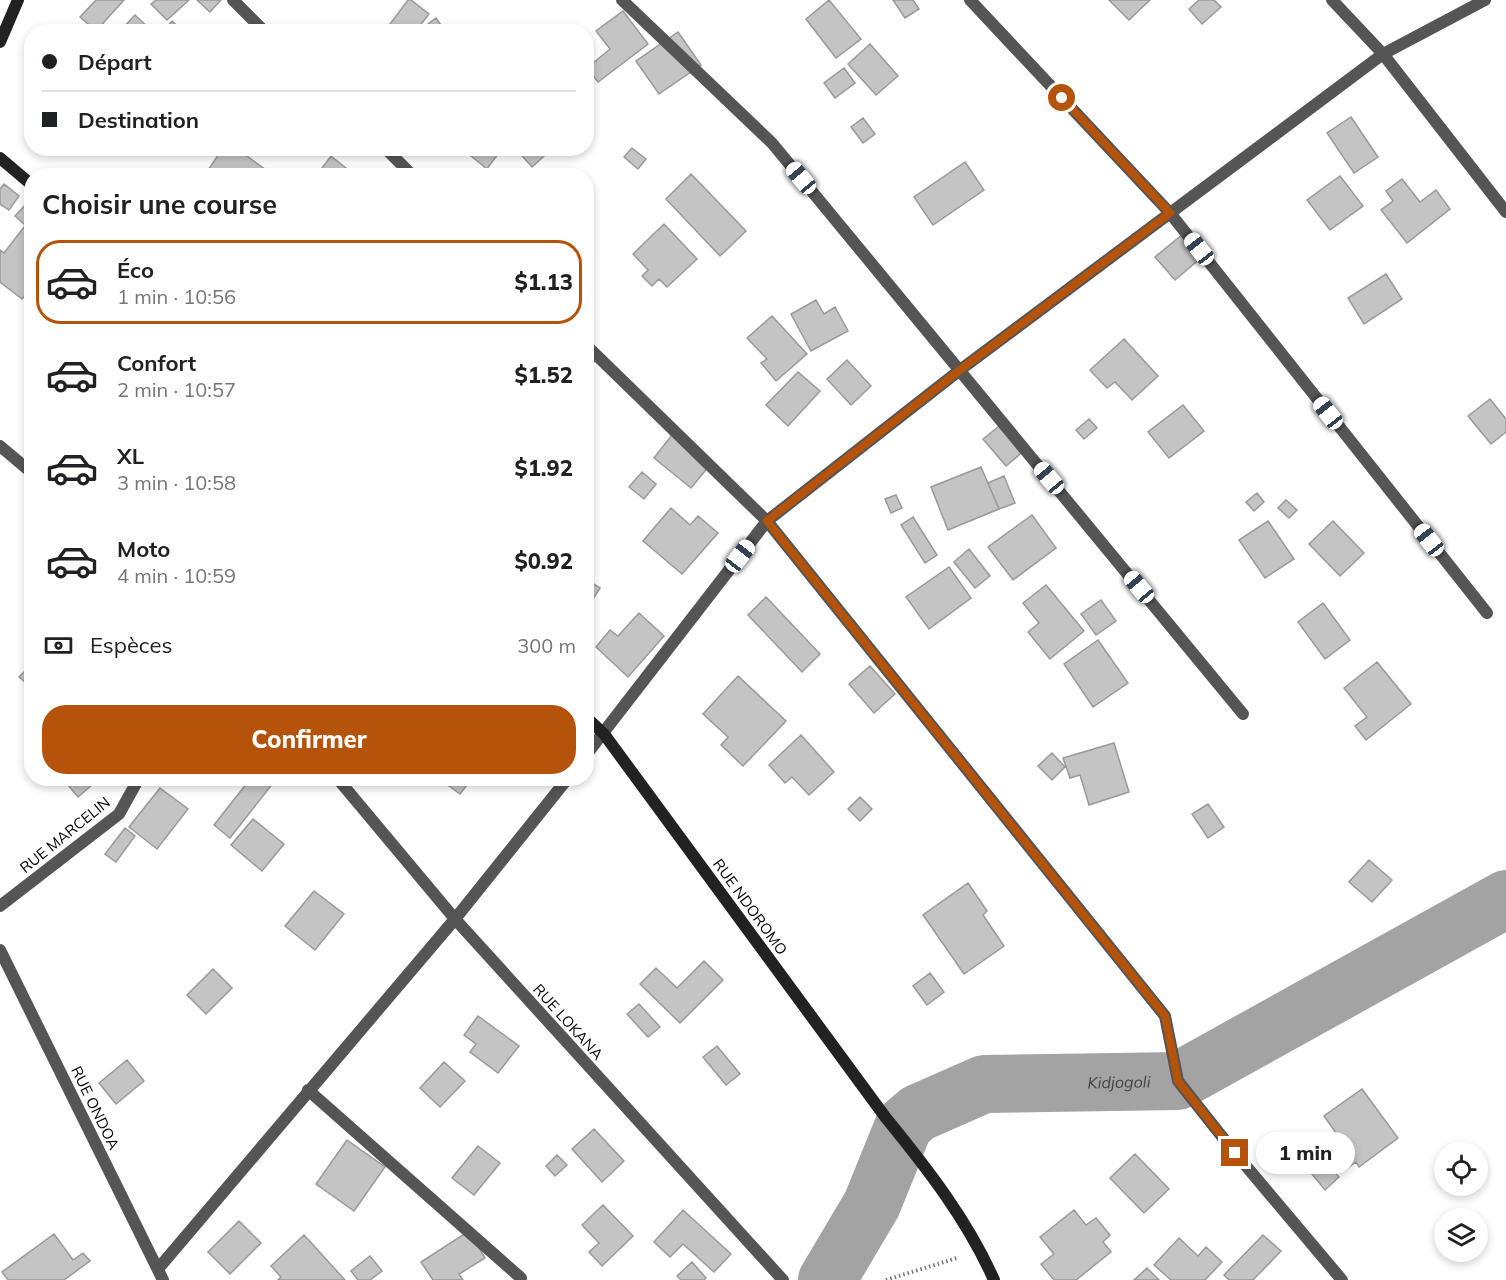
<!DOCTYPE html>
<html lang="fr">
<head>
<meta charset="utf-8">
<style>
  body { margin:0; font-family:Mulish,sans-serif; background:#f2f2f2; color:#202124; height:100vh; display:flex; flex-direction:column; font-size:22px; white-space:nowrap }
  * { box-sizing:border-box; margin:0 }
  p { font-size:20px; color:#757577 }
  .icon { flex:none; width:33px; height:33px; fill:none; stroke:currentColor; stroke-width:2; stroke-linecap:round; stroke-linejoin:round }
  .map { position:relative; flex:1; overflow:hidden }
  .side { position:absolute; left:24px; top:168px; width:570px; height:618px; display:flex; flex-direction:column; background:#fff; border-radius:24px; box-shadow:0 3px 9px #0003 }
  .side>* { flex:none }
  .top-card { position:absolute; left:24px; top:24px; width:570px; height:132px; border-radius:24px; box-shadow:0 3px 9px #0003; display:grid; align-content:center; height:132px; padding:0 18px; background:#fff }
  .buttons { position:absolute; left:1434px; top:1142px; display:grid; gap:12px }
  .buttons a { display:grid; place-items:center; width:54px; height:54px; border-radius:50%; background:#fff; box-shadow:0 3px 9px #0003; font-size:30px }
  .end { position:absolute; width:27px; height:27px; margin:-14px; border:8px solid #b45309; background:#fff; box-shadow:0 0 0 3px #fff }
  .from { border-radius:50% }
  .bubble { position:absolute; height:42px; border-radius:21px; background:#fff; box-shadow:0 3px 9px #0003; font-size:20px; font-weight:800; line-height:42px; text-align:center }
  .car { position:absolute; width:18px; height:36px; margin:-18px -9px; border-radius:8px; box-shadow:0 0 4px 2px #0007; background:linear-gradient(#fff 24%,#345 0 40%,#fff 0 76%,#345 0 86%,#fff 0) }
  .top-card b { display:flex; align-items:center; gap:21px; height:57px; font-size:22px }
  .top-card b+b { border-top:2px solid #e0e0e0 }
  .top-card i { width:15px; height:15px; background:#202124 }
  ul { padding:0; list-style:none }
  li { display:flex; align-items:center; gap:18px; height:84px; margin:0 12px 9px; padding:0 6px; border:3px solid transparent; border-radius:24px }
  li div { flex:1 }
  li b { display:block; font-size:22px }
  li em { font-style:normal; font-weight:800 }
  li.active { border-color:#b45309 }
  li>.icon { width:54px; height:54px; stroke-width:1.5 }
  h2 { padding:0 18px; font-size:27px; line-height:72px }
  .pay { display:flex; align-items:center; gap:15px; height:66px; padding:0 18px; font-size:22px }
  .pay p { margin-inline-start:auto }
  .button { display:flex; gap:12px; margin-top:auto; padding:12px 18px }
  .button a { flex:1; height:69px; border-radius:24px; background:#b45309; color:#fff; font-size:24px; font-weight:800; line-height:69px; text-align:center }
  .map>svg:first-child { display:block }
</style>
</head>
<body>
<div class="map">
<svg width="1506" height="1280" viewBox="0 0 1506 1280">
  <rect width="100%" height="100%" fill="#fff"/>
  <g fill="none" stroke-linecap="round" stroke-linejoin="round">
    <path stroke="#a3a3a3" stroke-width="58" id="s1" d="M 827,1280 L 872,1204 L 904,1125 L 918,1113 L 984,1084 L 1178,1081 L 1506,899"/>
  </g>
  <path fill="#c4c4c4" stroke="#999" stroke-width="1.5" d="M 96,0 L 124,0 L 96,31 L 80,17 Z
    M 156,0 L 189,0 L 167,20 L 151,4 Z
    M 197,0 L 221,0 L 210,12 Z
    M 408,0 L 411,0 L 429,14 L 415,32 L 400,32 L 390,24 Z
    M 829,0 L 861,39 L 836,58 L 806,19 Z
    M 893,0 L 913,0 L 919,9 L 905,18 Z
    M 1109,0 L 1150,0 L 1129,20 Z
    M 1199,0 L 1214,0 L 1221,7 L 1202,24 L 1189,9 Z
    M 623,11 L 648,44 L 598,82 L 587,68 L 610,49 L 596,31 Z
    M 135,15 L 153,32 L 119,32 Z
    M 436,18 L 446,32 L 421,32 L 420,30 Z
    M 172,21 L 183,32 L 162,32 Z
    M 678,32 L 701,65 L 659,94 L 636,61 Z
    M 870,44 L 898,76 L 876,95 L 848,64 Z
    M 844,68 L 855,83 L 835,98 L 824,83 Z
    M 1351,117 L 1378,157 L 1354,173 L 1327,133 Z
    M 863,118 L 875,134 L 863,143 L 851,127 Z
    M 223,148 L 236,148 L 266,170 L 262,176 L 204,176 Z
    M 475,148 L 491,148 L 498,154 L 487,169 L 470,155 Z
    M 515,148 L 553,148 L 532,167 Z
    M 632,148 L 646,159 L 638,169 L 624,157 Z
    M 331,156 L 356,176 L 316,176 Z
    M 965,162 L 984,190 L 933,225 L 914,197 Z
    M 691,174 L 746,231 L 720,256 L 666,199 Z
    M 1340,176 L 1363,206 L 1330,230 L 1307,200 Z
    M 1402,179 L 1420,202 L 1436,190 L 1450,209 L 1407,243 L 1381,210 L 1393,201 L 1386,191 Z
    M 4,184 L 19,196 L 9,210 L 0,204 L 0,189 Z
    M 30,200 L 32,202 L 32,231 L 15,216 Z
    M 664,224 L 697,259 L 667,287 L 659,279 L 652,286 L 642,276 L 648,270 L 633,254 Z
    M 24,227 L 32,234 L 32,287 L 22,299 L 0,282 L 0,250 L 4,253 Z
    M 1189,229 L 1208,252 L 1175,280 L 1155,257 Z
    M 1386,274 L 1402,299 L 1364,324 L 1348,298 Z
    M 816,300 L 824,314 L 835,307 L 848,331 L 811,351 L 791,314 Z
    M 772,316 L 807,354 L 776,381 L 761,363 L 767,359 L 747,338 Z
    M 1124,339 L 1158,376 L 1132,400 L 1115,382 L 1107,388 L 1090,370 Z
    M 847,360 L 871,386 L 851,405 L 827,379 Z
    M 798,372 L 820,391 L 788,426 L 766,405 Z
    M 1490,399 L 1506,419 L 1506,432 L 1491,444 L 1468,416 Z
    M 1183,405 L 1204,431 L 1169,458 L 1148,432 Z
    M 1089,419 L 1097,428 L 1084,439 L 1076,430 Z
    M 1003,423 L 1025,450 L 1006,466 L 983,439 Z
    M 672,435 L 710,465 L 691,488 L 654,458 Z
    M 981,467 L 999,509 L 948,530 L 931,487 Z
    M 642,472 L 656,484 L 644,499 L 629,487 Z
    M 1004,476 L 1015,503 L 999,509 L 988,483 Z
    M 1257,493 L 1264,502 L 1254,511 L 1246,502 Z
    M 896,495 L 902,508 L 891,513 L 885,499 Z
    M 1286,500 L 1297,510 L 1289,518 L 1278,508 Z
    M 671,508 L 690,525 L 698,516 L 718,533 L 682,574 L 643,541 Z
    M 1032,515 L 1056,548 L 1013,580 L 988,547 Z
    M 913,517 L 937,555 L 925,563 L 901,525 Z
    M 1268,521 L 1294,559 L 1265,578 L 1239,540 Z
    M 1333,521 L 1364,553 L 1340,576 L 1309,544 Z
    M 969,549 L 990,576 L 975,588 L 954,562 Z
    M 949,567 L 971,598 L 929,629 L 906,597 Z
    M 586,579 L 600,588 L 588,607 L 586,606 Z
    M 1046,585 L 1084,631 L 1050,659 L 1028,632 L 1039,623 L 1023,603 Z
    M 766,597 L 820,654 L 802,672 L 748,615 Z
    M 1101,600 L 1116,621 L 1096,635 L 1081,614 Z
    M 1323,603 L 1350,640 L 1325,659 L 1298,622 Z
    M 639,613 L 664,636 L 628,677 L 596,647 L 610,630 L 618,636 Z
    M 1098,640 L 1128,683 L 1093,707 L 1064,664 Z
    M 1377,662 L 1411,704 L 1366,740 L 1355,726 L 1367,717 L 1344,688 Z
    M 32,664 L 32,688 L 19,677 Z
    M 870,666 L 895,694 L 874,713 L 849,684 Z
    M 738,676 L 786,721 L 743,766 L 721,745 L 728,737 L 703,714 Z
    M 801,735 L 834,772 L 809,795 L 792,777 L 785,783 L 769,765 Z
    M 1114,743 L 1129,792 L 1089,805 L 1080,775 L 1070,778 L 1063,758 Z
    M 1052,753 L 1065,767 L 1052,780 L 1038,766 Z
    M 62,778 L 86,778 L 92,785 L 78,797 Z
    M 251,778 L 277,778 L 230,838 L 214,825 Z
    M 448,778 L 467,778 L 470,781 L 460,794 L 445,783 Z
    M 160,788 L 188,809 L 157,849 L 129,827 Z
    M 860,797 L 872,809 L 860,821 L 848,809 Z
    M 1208,804 L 1224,827 L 1208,838 L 1192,814 Z
    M 253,819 L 284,844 L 262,871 L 231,845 Z
    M 125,828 L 135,836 L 116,862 L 105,854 Z
    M 1369,860 L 1392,880 L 1372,902 L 1349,882 Z
    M 968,883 L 987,911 L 983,915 L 1004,946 L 964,974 L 923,915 Z
    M 314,891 L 344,914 L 315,950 L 285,926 Z
    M 704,961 L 723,980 L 680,1023 L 640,984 L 656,968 L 677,988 Z
    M 213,969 L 232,988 L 206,1014 L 187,995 Z
    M 930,973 L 944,992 L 927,1005 L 913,986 Z
    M 639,1004 L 660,1027 L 648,1037 L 627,1014 Z
    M 478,1016 L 519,1046 L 498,1073 L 470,1052 L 476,1044 L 464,1035 Z
    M 717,1046 L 740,1074 L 726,1085 L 703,1057 Z
    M 127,1060 L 144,1081 L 116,1104 L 99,1083 Z
    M 444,1062 L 465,1081 L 440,1107 L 420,1088 Z
    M 1362,1089 L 1398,1138 L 1359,1167 L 1356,1162 L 1346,1169 L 1333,1151 L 1343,1143 L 1324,1116 Z
    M 594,1129 L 624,1161 L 602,1182 L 572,1149 Z
    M 347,1140 L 385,1167 L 354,1211 L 316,1184 Z
    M 478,1146 L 500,1163 L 474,1195 L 452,1178 Z
    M 1135,1154 L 1169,1189 L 1144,1213 L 1110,1178 Z
    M 557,1155 L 567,1165 L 555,1176 L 546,1166 Z
    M 1326,1162 L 1339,1177 L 1325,1190 L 1312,1174 Z
    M 603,1205 L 633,1236 L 602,1266 L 589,1252 L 599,1243 L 582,1225 Z
    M 683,1210 L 731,1254 L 714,1272 L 683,1244 L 670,1257 L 654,1242 Z
    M 1074,1210 L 1086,1225 L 1096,1218 L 1110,1235 L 1103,1242 L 1111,1252 L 1076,1280 L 1054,1280 L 1041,1264 L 1054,1254 L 1040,1237 Z
    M 239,1221 L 261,1243 L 230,1274 L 208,1252 Z
    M 469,1231 L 485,1258 L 459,1274 L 463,1280 L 433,1280 L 421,1262 Z
    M 54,1234 L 73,1260 L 83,1253 L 90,1261 L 64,1280 L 8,1280 L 2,1272 Z
    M 304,1235 L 345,1280 L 278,1280 L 281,1277 L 271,1266 Z
    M 1263,1235 L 1281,1251 L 1253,1280 L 1229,1280 L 1224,1275 Z
    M 1179,1238 L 1198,1256 L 1206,1247 L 1222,1262 L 1205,1280 L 1171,1280 L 1154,1265 Z
    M 370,1256 L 382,1271 L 370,1280 L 358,1280 L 351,1271 Z
    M 692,1262 L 706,1278 L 704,1280 L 681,1280 L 677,1276 Z
    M 1147,1268 L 1159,1280 L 1134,1280 Z"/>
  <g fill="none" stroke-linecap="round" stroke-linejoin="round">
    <path stroke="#777" stroke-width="4" stroke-dasharray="1.5 3" stroke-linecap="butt" d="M 886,1280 L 957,1258"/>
    <path stroke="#555" stroke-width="12" d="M 233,0 L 265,32
      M 622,0 L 772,143 L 1243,714
      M 970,0 L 1170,213 L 1487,613
      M 1332,0 L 1383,54 L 1506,212
      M 385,148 L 413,176
      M 586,345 L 767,521 L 1165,1016 L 1178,1081 L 1235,1153 L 1342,1280
      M 0,446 L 32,473
      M 586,755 L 767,521 L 960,370 L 1383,54 L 1485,0
      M 337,778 L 455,919 L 783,1280
      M 0,906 L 119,814 L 139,778
      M 0,950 L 163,1280
      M 308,1090 L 521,1278
      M 158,1269 L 455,919 L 568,778"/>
    <path stroke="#222" stroke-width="12" d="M 0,42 L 18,0
      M 0,158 L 32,185
      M 586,717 L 604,734 L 886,1118 C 927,1168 968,1221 994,1280"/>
  </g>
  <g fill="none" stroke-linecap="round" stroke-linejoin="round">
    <path stroke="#b45309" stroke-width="8" d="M 1062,98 L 1170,213 L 960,370 L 767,521 L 1165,1016 L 1178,1081 L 1235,1153"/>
  </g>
  <g text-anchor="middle" stroke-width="4.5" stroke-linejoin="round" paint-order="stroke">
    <g font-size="15" fill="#000" stroke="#fff">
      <text transform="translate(65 835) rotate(-39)" y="5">RUE MARCELIN</text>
      <text transform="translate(750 907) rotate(54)" y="5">RUE NDOROMO</text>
      <text transform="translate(568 1022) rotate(48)" y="5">RUE LOKANA</text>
      <text transform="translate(95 1108) rotate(64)" y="5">RUE ONDOA</text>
    </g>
    <g font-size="16" font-style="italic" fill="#444" stroke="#fff">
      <text dy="6" stroke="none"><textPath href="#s1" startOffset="399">Kidjogoli</textPath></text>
    </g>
  </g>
</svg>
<div class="buttons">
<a><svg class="icon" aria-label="locate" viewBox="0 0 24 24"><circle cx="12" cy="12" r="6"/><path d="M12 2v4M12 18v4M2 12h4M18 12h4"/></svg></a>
<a><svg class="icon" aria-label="layers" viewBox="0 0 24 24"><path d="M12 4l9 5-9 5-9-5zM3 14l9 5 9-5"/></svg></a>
</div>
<i class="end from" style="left:1062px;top:98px"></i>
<i class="end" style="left:1235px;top:1153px"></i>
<div class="bubble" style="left:1256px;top:1132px;width:99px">1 min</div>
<i class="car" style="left:801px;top:178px;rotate:320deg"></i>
<i class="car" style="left:1199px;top:249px;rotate:322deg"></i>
<i class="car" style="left:1328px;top:413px;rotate:322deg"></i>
<i class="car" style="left:1049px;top:478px;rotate:320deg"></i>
<i class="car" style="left:1429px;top:540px;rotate:322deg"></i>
<i class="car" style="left:740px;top:556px;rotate:38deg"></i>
<i class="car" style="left:1139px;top:587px;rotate:320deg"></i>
<div class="top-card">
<b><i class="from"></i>Départ</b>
<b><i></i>Destination</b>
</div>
<section class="side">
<h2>Choisir une course</h2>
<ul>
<li class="active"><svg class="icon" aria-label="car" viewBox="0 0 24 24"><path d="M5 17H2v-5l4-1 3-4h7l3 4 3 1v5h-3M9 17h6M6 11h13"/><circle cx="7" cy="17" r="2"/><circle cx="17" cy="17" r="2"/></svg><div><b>Éco</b><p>1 min · 10:56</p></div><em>$1.13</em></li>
<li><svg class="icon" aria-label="car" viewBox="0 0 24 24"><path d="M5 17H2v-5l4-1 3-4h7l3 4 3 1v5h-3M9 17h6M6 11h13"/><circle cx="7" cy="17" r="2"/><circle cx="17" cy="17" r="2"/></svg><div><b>Confort</b><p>2 min · 10:57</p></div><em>$1.52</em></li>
<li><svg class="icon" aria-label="car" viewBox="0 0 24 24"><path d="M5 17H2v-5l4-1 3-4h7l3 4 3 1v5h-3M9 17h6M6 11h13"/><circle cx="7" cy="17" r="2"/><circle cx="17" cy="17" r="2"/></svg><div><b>XL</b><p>3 min · 10:58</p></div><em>$1.92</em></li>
<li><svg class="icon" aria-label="car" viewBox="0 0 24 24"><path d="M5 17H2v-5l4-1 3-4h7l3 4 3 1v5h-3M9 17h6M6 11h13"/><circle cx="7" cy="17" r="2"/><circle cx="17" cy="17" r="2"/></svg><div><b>Moto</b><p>4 min · 10:59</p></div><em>$0.92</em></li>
</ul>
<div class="pay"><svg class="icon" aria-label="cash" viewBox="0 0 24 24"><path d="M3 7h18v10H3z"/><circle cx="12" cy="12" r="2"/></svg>Espèces<p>300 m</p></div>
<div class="button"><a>Confirmer</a></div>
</section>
</div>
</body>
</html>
